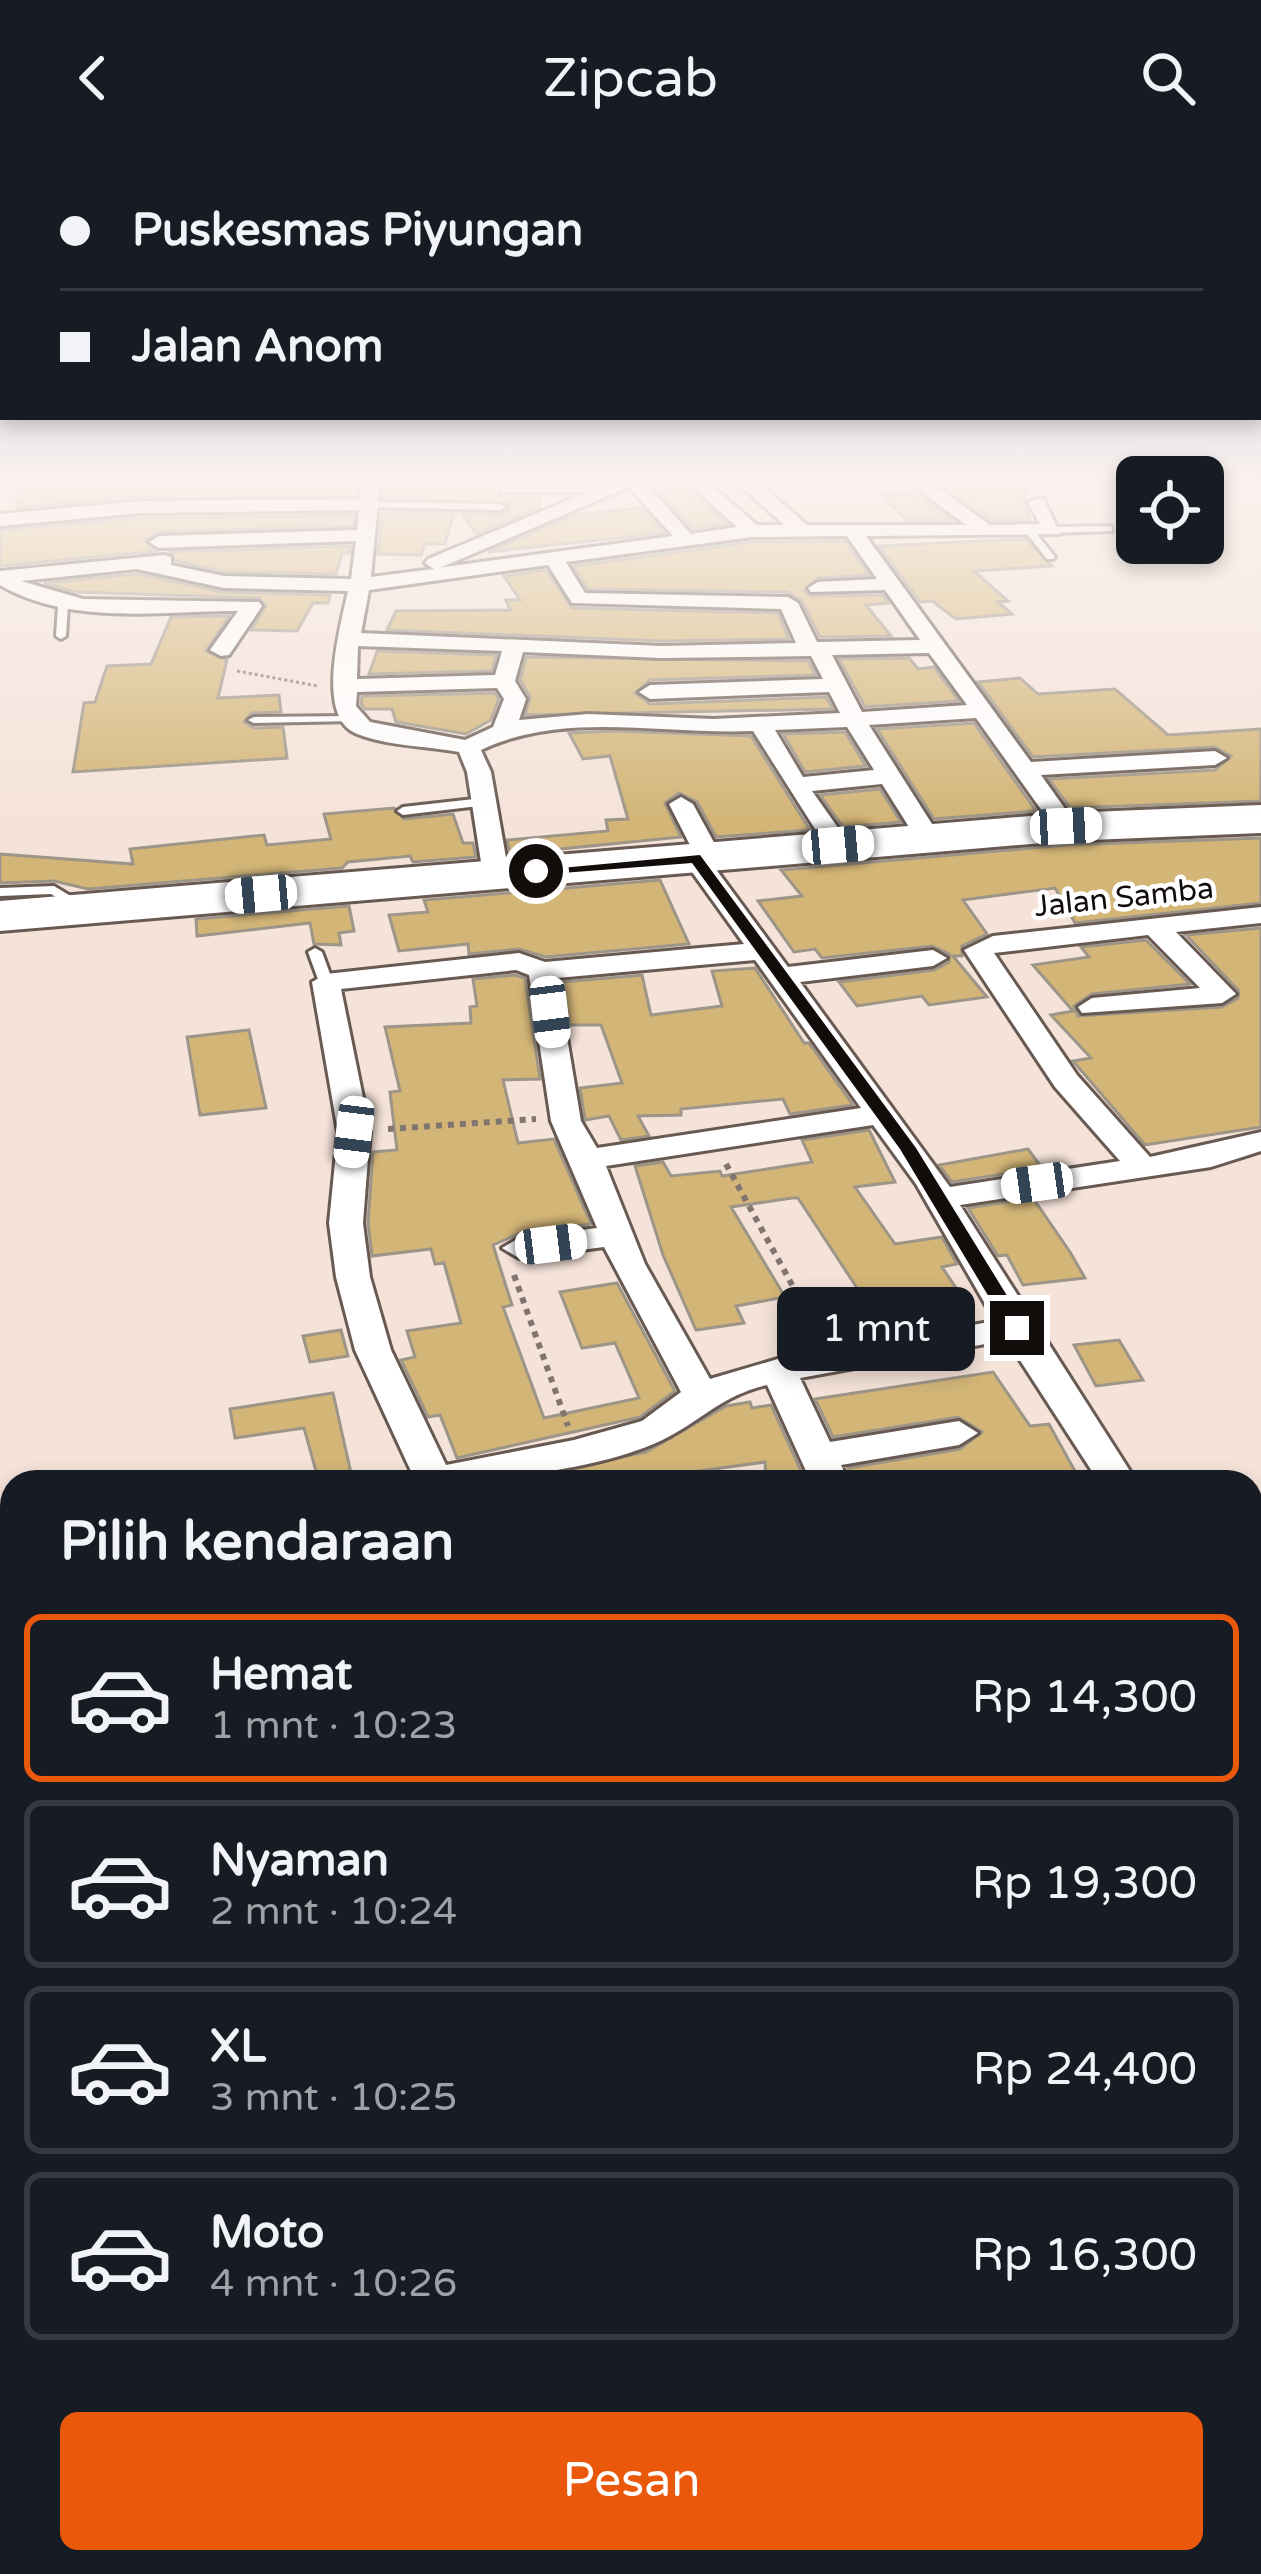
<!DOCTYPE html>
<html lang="id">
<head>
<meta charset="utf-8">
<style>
  body { margin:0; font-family:"Varela Round",sans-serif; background:#20242c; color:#f1f3f6; height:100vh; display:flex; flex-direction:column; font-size:45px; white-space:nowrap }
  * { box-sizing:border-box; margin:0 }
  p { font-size:39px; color:#9ea1a6 }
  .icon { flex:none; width:66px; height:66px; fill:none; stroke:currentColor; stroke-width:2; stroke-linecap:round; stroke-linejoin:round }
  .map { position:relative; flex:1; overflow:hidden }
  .side { position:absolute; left:0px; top:1314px; width:1263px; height:1104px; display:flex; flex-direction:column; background:#171b24; border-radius:36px 36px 0 0; box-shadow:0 6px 18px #0003 }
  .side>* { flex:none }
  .hud { position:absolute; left:0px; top:0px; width:1263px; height:264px; box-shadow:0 6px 18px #0003; display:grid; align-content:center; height:264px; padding:0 60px; background:#171b24 }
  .fabs { position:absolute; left:1116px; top:300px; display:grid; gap:24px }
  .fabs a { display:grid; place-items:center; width:108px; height:108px; border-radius:18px; background:#171b24; box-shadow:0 6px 18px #0003; font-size:60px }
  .end { position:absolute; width:54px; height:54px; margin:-27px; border:15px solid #120d0a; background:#fff; box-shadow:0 0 0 6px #fff }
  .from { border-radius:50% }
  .bubble { position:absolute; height:84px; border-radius:18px; background:#171b24; box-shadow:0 6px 18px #0003; font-size:39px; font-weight:600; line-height:84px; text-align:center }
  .car { position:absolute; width:36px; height:72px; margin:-36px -18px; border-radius:15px; box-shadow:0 0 9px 3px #0007; background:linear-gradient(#fff 24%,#345 0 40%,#fff 0 76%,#345 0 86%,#fff 0) }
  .hud b { display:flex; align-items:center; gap:42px; height:114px; font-size:45px }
  .hud b+b { border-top:3px solid #363941 }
  .hud i { width:30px; height:30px; background:#f1f3f6 }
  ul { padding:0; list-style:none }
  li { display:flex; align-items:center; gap:36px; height:168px; margin:0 24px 18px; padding:0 36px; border:6px solid #363941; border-radius:18px }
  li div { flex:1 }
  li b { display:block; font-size:45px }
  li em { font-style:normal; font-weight:600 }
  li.selected { border-color:#ea580c }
  li>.icon { width:108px; height:108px; stroke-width:1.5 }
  h2 { padding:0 60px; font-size:54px; line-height:144px }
  .action { display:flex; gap:24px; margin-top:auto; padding:24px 60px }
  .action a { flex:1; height:138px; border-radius:18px; background:#ea580c; color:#fff; font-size:48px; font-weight:600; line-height:138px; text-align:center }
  header { display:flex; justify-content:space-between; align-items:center; height:156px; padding:0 60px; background:#171b24; font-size:54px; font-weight:600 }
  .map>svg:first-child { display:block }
</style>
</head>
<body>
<header><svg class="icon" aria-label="back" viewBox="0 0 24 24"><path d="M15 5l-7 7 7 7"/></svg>Zipcab<svg class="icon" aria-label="search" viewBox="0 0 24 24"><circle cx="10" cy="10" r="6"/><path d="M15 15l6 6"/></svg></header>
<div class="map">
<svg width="1261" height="2418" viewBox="0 0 1261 2418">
  <rect width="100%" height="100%" fill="#f5e3da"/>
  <path fill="#d3b577" stroke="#9d9587" stroke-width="3" d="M 19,324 L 357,324 L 356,339 L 141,340 L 17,352 L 16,345 L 22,345 Z
    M 384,324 L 500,324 L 499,339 L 540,340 L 539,352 L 476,378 L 462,358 L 501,358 L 510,353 L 508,347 L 383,342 Z
    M 935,324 L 1028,324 L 1024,348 L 1030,364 L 991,364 Z
    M 689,334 L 727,368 L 693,373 L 659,336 Z
    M 915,337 L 952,364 L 907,364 L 880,339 Z
    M 642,352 L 664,377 L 488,396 L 577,358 Z
    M 382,356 L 454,357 L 445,388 L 425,388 L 421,399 L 378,398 Z
    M 354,359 L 353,370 L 159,376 L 145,384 L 156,395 L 0,410 L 0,374 L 141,362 Z
    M 1025,383 L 1052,410 L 974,415 L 1008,445 L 998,446 L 1012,458 L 956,463 L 932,445 L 920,446 L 879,390 Z
    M 845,385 L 869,419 L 818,422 L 804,435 L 811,440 L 883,439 L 889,447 L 866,449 L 891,480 L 820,481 L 802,445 L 788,436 L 588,433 L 573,410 L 752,386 Z
    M 351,390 L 350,397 L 342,397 L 336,418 L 225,416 L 176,405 L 170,396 Z
    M 546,414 L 572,452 L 778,457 L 789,483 L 661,485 L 387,474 L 396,455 L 510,454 L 506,444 L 520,444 L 504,420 Z
    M 137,418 L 223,436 L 330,439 L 328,447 L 313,447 L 297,475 L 251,474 L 266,450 L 259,442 L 76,436 L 44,427 Z
    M 229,460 L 206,495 L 227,504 L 218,542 L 279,539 L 281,556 L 252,557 L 244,566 L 254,572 L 283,571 L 287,602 L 73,616 L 84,547 L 95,546 L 107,510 L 151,508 L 171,461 Z
    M 377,496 L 377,495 L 496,499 L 492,515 L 369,518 Z
    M 526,501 L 808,505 L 816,519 L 650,524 L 635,537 L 650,548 L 826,541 L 833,553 L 525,559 L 530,541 L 520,524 Z
    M 909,502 L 918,513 L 934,511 L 959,545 L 865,551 L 839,503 Z
    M 1020,522 L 1038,538 L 1115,533 L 1168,579 L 1261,573 L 1261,645 L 1070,652 L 1049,623 L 1215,614 L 1231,600 L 1215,591 L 1033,601 L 978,526 Z
    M 495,537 L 499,543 L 491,564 L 466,578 L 396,566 L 392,553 L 365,553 L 361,548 L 362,540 Z
    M 974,567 L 1036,655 L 934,663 L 877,573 Z
    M 614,575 L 751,580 L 810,674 L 716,681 L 697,646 L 679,637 L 665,647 L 681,681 L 510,698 L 507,684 L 608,675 L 606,664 L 628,663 L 610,600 L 583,603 L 569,577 Z
    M 845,576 L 866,610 L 805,616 L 783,578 Z
    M 880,633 L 901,666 L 843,671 L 820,639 Z
    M 394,652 L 404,663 L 453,658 L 463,687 L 473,687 L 476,701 L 413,706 L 410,700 L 348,706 L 342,712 L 88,733 L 54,725 L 0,727 L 0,698 L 133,708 L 130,693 L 264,679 L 267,689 L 331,683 L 324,658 Z
    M 1261,682 L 1261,747 L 1075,767 L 1055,732 L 963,744 L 987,778 L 962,790 L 962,800 L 953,800 L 987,841 L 929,849 L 922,840 L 857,850 L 839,826 L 934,814 L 949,806 L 949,798 L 932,790 L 822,802 L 815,793 L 794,796 L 758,745 L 802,740 L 781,714 L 1066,689 Z
    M 660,724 L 689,788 L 546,801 L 519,793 L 469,798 L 468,788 L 399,795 L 389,759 L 428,756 L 424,744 Z
    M 349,750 L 354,775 L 339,777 L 341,789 L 314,788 L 310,767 L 197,780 L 196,763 Z
    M 1261,772 L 1261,971 L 1145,989 L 1073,905 L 1091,902 L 1051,859 L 1073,855 L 1033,809 L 1089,801 L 1081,791 L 1146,784 L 1190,828 L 1092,838 L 1074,850 L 1078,860 L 1222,851 L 1238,842 L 1239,835 L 1186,779 Z
    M 755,812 L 804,887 L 809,887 L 853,949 L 790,958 L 783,943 L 681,953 L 681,959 L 638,960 L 649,980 L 621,984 L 609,960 L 585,964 L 580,932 L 622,927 L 601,869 L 570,869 L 562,826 L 642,819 L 651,859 L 722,850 L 712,815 Z
    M 515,819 L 525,822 L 540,923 L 503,924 L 518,987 L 554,983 L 591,1068 L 518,1078 L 493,1089 L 512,1149 L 503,1151 L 544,1262 L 639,1242 L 615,1187 L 582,1192 L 560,1136 L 617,1127 L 675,1235 L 640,1261 L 457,1302 L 440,1259 L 428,1261 L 401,1204 L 415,1201 L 407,1175 L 461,1167 L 444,1107 L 435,1108 L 431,1093 L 372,1100 L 368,1067 L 373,996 L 397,994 L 390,936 L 400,935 L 385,871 L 471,867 L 470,851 L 477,850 L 473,823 Z
    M 249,874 L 266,952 L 200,959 L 187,881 Z
    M 869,974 L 895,1026 L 855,1031 L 895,1088 L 942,1081 L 957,1108 L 942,1111 L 962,1141 L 892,1152 L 901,1167 L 870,1173 L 847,1138 L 859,1135 L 798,1042 L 792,1042 L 731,1051 L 785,1141 L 736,1150 L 744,1167 L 696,1174 L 663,1099 L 635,1010 L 663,1006 L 671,1020 L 720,1015 L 722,1020 L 812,1006 L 802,984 Z
    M 1028,993 L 1042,1012 L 952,1026 L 939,1009 Z
    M 1033,1042 L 1070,1096 L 1085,1122 L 1023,1129 L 1007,1099 L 998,1100 L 968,1052 Z
    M 341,1174 L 348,1200 L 310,1206 L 303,1180 Z
    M 1119,1184 L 1143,1224 L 1096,1230 L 1074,1189 Z
    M 993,1216 L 1030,1270 L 1049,1268 L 1081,1326 L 853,1326 L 848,1312 L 960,1293 L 982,1276 L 958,1261 L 833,1281 L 815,1243 Z
    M 333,1237 L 353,1326 L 319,1326 L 304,1272 L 235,1282 L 230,1253 Z
    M 750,1246 L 752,1252 L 771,1249 L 806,1326 L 766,1326 L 765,1306 L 692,1316 L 695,1326 L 510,1325 L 646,1296 L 726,1250 Z"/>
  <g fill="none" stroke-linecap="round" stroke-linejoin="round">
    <g stroke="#685a52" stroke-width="6">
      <path id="lane" d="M 365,346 L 501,348 L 506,351 L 501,354 L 368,351 Z
        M 1109,370 L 1112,371 L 1112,375 L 1053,377 L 1048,374 L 1053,371 Z
        M 1026,372 L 1032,372 L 1055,401 L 1053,403 L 1047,403 L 1024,374 Z
        M 63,447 L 68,450 L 66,480 L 61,483 L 56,480 L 58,450 Z
        M 350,560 L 354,561 L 354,565 L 254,567 L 248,564 L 254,561 Z
        M 483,642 L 489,646 L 487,649 L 403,659 L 397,655 L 403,651 Z
        M 54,730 L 92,753 L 90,756 L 80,756 L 51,738 L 0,740 L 0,732 Z
        M 315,792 L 322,796 L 333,826 L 331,829 L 326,830 L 319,826 L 308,796 Z"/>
    </g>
    <g stroke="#685a52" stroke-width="6">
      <path id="street" d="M 362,324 L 380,324 L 371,421 L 434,413 L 425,407 L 428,403 L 588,336 L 502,336 L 502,328 L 508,327 L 642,324 L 691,378 L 737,371 L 685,324 L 705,324 L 757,369 L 784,369 L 735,324 L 755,324 L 807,369 L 966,369 L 906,324 L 927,324 L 990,369 L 1040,368 L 1028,346 L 1043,342 L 1060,378 L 866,380 L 1031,606 L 1215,595 L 1227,602 L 1215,609 L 1041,619 L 1078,671 L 1066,678 L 1057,676 L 976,562 L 869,569 L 941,682 L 937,687 L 919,687 L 882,628 L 812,635 L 851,690 L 838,698 L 829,695 L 753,575 C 663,579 564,554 481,594 L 491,616 L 509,719 L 496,727 L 483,719 L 467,616 L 459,596 C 427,590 385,590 355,577 C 315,559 341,468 348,435 L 224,432 L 137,413 L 21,425 L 83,443 L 259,446 L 262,450 L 229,499 L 221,500 L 210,494 L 238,455 C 160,455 71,470 0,429 L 0,415 L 164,399 L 171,401 L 171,409 L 224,420 L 351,423 L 356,385 L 159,392 L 149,386 L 159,380 L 357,374 L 359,354 L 141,357 L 0,370 L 0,358 L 141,345 L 360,343 ZM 629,331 L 673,380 L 437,412 L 442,411 ZM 847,380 L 877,423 L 818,426 L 808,432 L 811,436 L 885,434 L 920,484 L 817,486 L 798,447 L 788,441 L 585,437 L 566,406 L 752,381 ZM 548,409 L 572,447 L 781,453 L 796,487 L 661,490 L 361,477 L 369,434 ZM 358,490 L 502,495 L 495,519 L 357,523 ZM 523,496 L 661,502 L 811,500 L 823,523 L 650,529 L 639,536 L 650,543 L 829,536 L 840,557 L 714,563 L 588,558 L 519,564 L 526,543 L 515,525 ZM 929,497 L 967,549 L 862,556 L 832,499 ZM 497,532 L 504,543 L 493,571 L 465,584 L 370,566 L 356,550 L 357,536 ZM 847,571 L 874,614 L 803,621 L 775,574 Z
        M 681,641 L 693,648 L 722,701 L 712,708 L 788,811 L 933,794 L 947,802 L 933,810 L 800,826 L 950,1031 L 1120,1005 L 1055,931 L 964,794 L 993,780 L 1261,751 L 1261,767 L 1176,776 L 1236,838 L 1222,847 L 1082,857 L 1078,851 L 1092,842 L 1200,832 L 1148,779 L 994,797 L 1077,919 L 1150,1001 L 1261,976 L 1261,995 L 1211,1011 L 960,1049 L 1137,1326 L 1099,1326 L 1007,1184 L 800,1222 L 830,1286 L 959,1265 L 978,1277 L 959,1289 L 841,1309 L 849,1326 L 811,1326 L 767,1229 C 724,1239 705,1261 670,1280 C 608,1314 485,1326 416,1326 L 355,1194 L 336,1121 L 329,1067 L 338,976 L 312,826 L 326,818 L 519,797 L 545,806 L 744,788 L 682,702 L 693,695 L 669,648 ZM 755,804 L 861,952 L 597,992 L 581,965 L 557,822 ZM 516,814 L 529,819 L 551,965 L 597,1072 L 519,1082 L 502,1092 L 519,1102 L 604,1091 L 681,1236 L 642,1265 L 574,1284 L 446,1309 L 391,1194 L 370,1121 L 363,1067 L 370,976 L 341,833 ZM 873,969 L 916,1028 L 995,1165 L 778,1203 L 710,1223 L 645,1108 L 606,1010 Z
        M 1251,1513 L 1261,1517 L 1261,1562 L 1251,1559 Z
        M 1261,1725 L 1261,1763 L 1251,1765 L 1251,1727 Z
        M 1251,2391 L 1257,2406 L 1252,2418 L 1159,2418 L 1164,2406 L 1251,2406 Z
        M 771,2406 L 831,2406 L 834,2418 L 774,2418 Z"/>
    </g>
    <g stroke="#685a52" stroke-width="6">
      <path id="highway" d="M 1261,649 L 1261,677 L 1066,685 L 0,775 L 0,745 L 1066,657 Z"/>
    </g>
    <path stroke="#817570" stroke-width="3" stroke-dasharray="3 3" stroke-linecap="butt" d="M 237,515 L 318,530"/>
    <path stroke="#817570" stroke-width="6" stroke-dasharray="6 6" stroke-linecap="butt" d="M 388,973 L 536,963
      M 726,1008 L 820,1180
      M 514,1119 L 568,1270"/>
    <use href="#lane" fill="#fff" fill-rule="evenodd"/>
    <use href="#street" fill="#fff" fill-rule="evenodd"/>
    <use href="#highway" fill="#fff" fill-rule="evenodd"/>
  </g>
  <linearGradient id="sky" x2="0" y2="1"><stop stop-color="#a8b1e0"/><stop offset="0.49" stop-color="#faf2ee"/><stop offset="1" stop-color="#faf2ee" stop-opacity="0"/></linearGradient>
  <rect width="1261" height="663" fill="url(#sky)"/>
  <path fill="#120d0a" d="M 700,699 L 916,992 L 1027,1172 L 1024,1176 L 1010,1176 L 900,993 L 692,707 L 536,719 L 529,715 Z"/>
  <g text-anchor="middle" stroke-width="9" stroke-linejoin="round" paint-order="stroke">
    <g font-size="30" fill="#120d0a" stroke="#fff">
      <text transform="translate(1124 741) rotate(-6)" y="10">Jalan Samba</text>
    </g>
  </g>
</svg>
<div class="fabs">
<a><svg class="icon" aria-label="locate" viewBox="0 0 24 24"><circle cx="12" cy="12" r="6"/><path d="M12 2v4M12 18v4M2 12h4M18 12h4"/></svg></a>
</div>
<i class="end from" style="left:536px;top:715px"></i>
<i class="end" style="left:1017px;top:1172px"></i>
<div class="bubble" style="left:777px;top:1131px;width:198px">1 mnt</div>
<i class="car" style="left:1066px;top:670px;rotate:87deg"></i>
<i class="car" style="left:838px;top:689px;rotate:85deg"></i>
<i class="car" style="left:261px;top:738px;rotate:265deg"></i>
<i class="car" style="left:550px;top:856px;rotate:173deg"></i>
<i class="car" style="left:354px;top:976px;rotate:187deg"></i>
<i class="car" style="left:1037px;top:1027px;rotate:262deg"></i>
<i class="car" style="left:551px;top:1088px;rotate:83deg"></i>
<div class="hud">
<b><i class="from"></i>Puskesmas Piyungan</b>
<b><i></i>Jalan Anom</b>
</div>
<section class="side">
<h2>Pilih kendaraan</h2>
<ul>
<li class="selected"><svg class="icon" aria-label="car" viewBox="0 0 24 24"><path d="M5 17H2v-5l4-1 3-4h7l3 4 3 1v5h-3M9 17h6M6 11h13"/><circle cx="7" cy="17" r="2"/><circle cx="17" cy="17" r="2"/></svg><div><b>Hemat</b><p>1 mnt · 10:23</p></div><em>Rp 14,300</em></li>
<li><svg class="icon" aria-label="car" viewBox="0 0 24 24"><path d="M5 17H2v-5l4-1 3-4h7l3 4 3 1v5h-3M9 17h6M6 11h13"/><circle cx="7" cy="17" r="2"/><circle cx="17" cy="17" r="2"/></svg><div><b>Nyaman</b><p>2 mnt · 10:24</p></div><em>Rp 19,300</em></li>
<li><svg class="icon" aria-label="car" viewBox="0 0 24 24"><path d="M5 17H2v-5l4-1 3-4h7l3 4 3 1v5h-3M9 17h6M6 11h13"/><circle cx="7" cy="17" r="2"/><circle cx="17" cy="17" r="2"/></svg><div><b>XL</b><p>3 mnt · 10:25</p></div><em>Rp 24,400</em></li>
<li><svg class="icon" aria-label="car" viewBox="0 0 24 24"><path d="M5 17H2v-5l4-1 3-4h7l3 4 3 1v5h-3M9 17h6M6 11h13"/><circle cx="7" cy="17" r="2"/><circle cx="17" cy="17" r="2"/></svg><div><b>Moto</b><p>4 mnt · 10:26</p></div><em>Rp 16,300</em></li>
</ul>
<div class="action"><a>Pesan</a></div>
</section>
</div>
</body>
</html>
